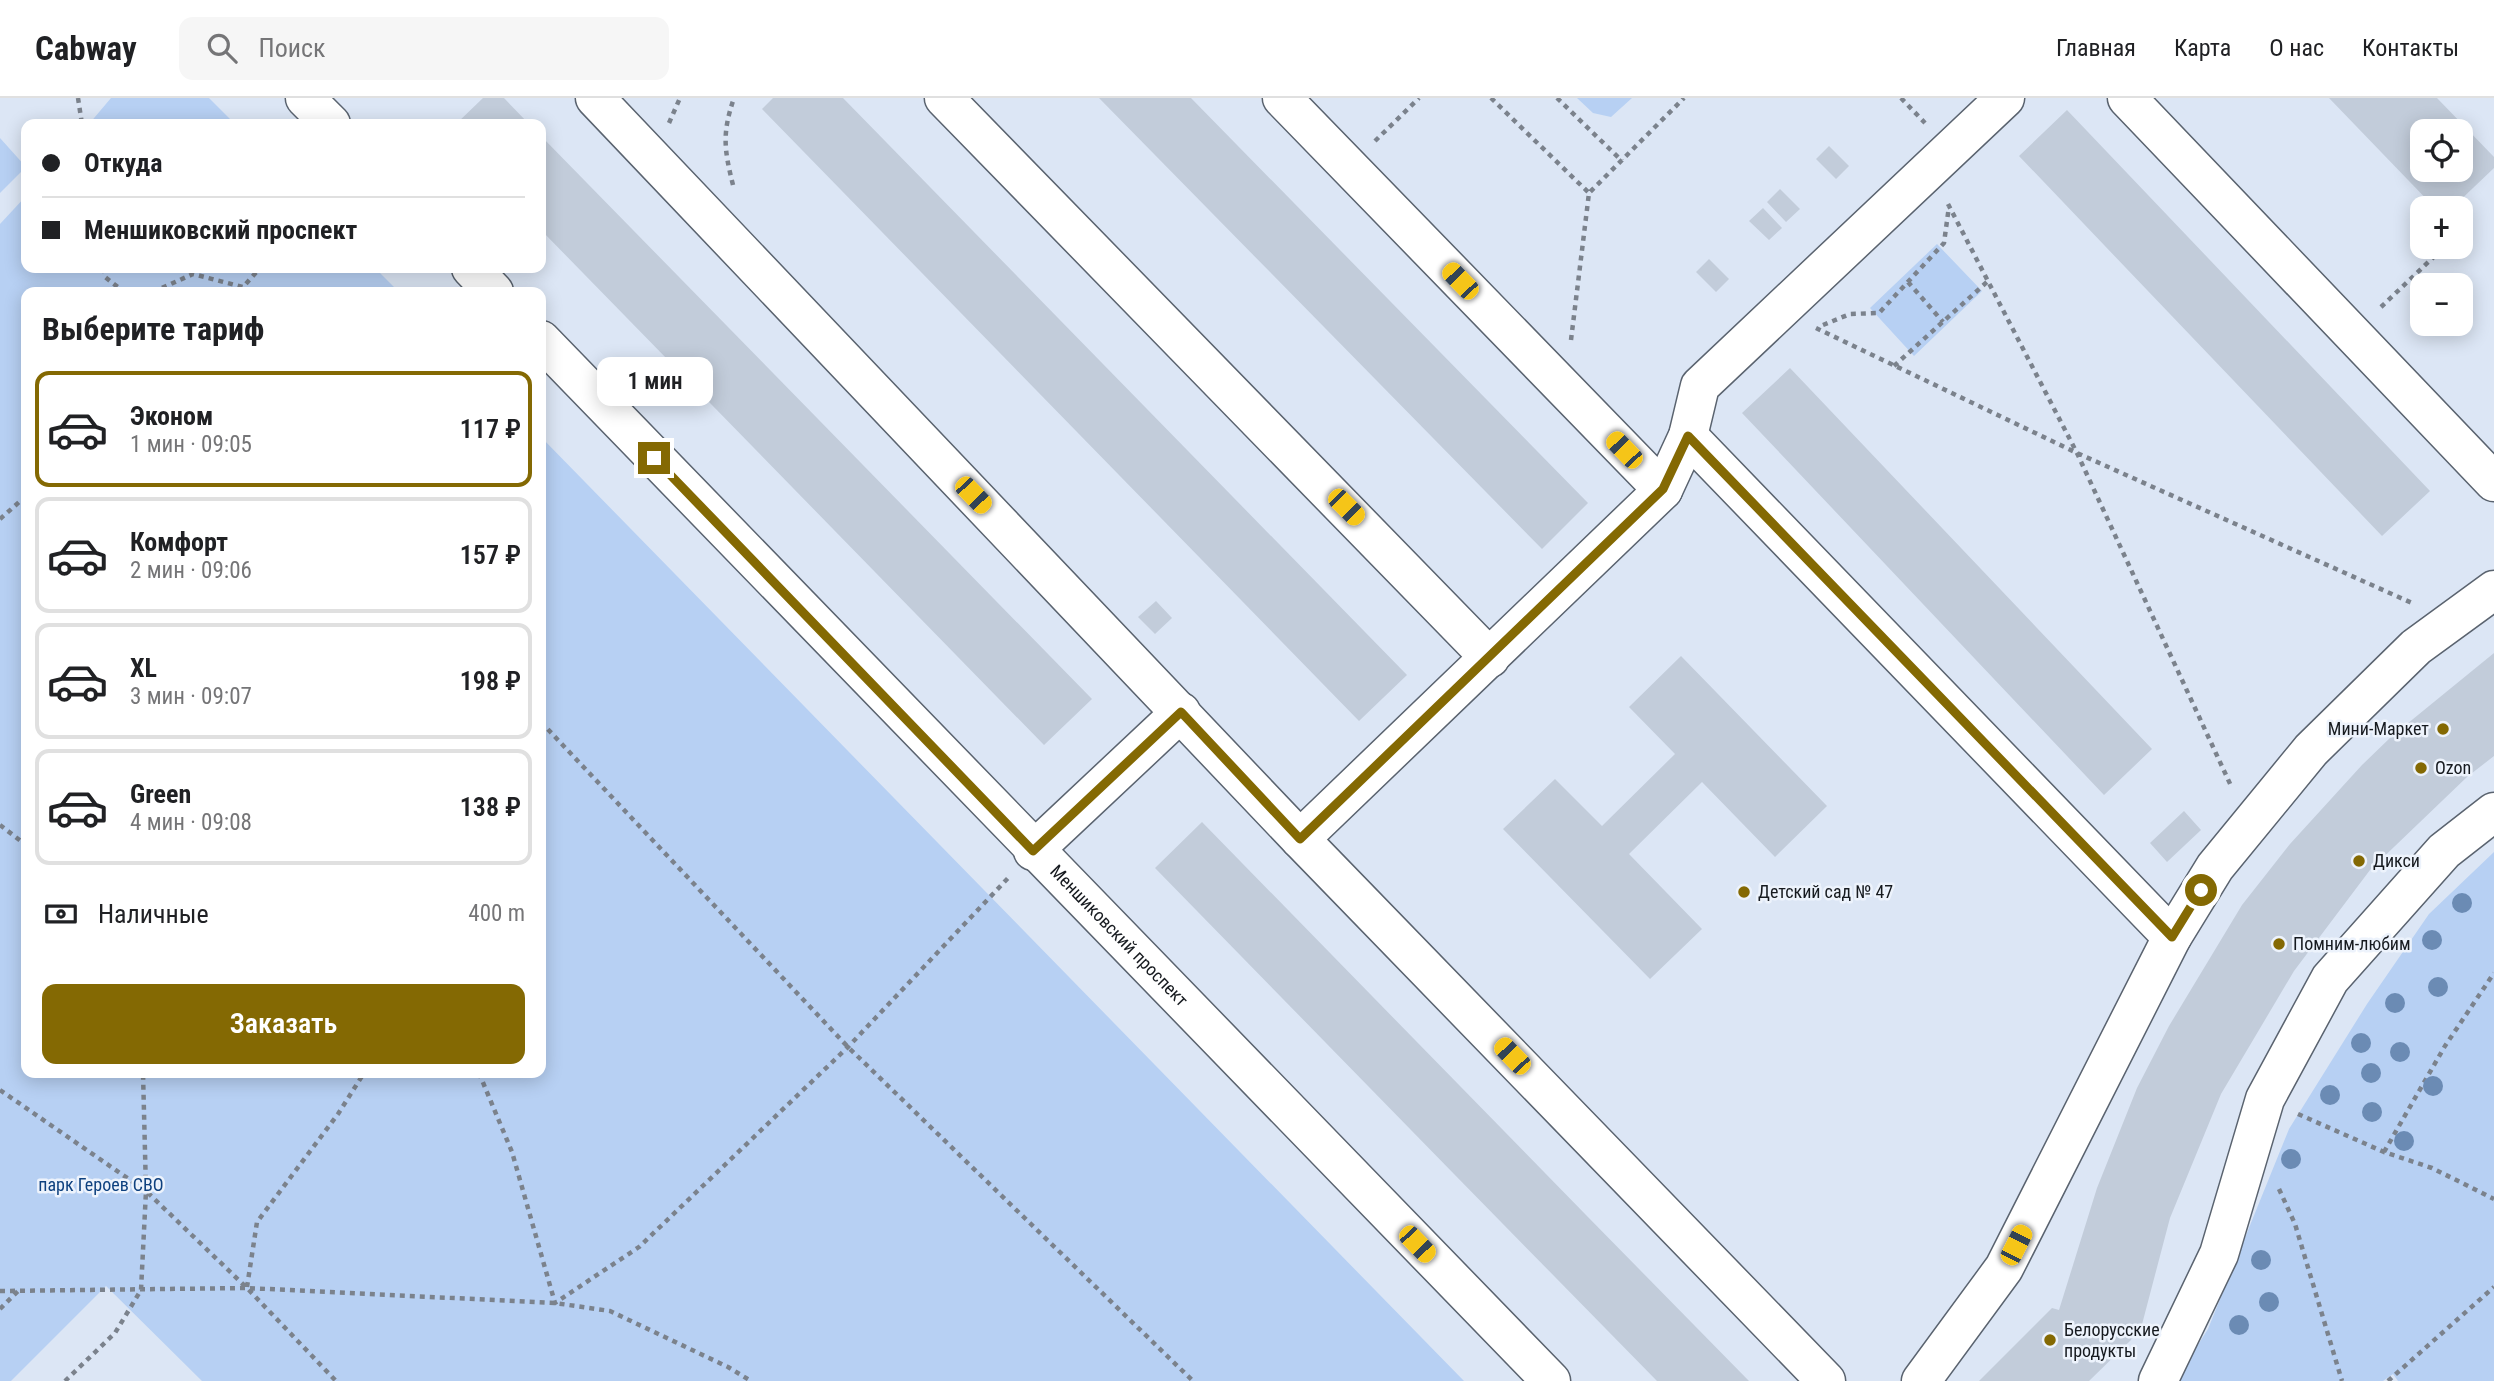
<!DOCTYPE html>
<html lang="ru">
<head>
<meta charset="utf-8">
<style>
  body { margin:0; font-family:"Roboto Condensed",sans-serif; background:#f6f6f6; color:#202124; height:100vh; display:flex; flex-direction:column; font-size:26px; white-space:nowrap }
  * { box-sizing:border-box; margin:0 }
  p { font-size:23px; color:#757577 }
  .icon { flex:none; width:38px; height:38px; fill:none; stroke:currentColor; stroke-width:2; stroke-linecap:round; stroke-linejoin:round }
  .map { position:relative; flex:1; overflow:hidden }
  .panel { position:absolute; left:21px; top:189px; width:525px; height:791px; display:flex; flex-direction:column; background:#fff; border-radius:14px; box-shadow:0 4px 18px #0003 }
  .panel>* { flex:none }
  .guide { position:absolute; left:21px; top:21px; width:525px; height:154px; border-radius:14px; box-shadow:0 4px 18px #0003; display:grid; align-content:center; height:154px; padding:0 21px; background:#fff }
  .buttons { position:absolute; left:2410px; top:21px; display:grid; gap:14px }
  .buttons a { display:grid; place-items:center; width:63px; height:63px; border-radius:14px; background:#fff; box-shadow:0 4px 18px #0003; font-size:35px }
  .end { position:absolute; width:32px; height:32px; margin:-16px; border:9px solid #846903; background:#fff; box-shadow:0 0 0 4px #fff }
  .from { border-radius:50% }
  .bubble { position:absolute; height:49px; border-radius:14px; background:#fff; box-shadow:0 4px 18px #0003; font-size:23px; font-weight:600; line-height:49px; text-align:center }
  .car { position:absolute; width:21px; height:42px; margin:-21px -10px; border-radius:9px; box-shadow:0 0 5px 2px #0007; background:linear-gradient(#f5c518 24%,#345 0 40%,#f5c518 0 76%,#345 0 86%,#f5c518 0) }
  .guide b { display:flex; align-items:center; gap:24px; height:66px; font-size:26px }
  .guide b+b { border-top:2px solid #e0e0e0 }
  .guide i { width:18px; height:18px; background:#202124 }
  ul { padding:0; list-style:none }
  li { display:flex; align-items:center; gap:21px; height:116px; margin:0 14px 10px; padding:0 7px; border:4px solid #e0e0e0; border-radius:14px }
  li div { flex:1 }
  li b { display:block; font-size:26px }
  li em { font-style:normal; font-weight:600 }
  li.selected { border-color:#846903 }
  li>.icon { width:63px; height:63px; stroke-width:1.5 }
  h2 { padding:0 21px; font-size:32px; line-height:84px }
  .pay { display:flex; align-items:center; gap:18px; height:77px; padding:0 21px; font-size:26px }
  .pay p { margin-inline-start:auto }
  .action { display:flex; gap:14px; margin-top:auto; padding:14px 21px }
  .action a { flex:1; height:80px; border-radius:14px; background:#846903; color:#fff; font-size:28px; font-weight:600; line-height:80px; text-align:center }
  header { display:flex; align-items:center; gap:42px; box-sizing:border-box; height:98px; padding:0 35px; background:#fff; border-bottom:2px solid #e0e0e0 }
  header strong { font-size:33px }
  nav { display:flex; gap:38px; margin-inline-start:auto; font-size:24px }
  .search { width:490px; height:63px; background:#f6f6f6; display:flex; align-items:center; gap:18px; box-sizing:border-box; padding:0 24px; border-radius:14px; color:#757577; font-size:26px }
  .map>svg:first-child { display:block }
</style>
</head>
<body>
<header>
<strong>Cabway</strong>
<div class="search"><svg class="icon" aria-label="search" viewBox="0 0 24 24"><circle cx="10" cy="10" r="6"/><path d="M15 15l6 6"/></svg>Поиск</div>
<nav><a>Главная</a><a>Карта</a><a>О нас</a><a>Контакты</a></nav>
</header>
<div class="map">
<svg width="2494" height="1283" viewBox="0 0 2494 1283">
  <rect width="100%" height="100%" fill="#dce6f5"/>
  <path fill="#b7d0f3" d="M 111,0 L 209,0 L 235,26 L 89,26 Z
    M 1577,0 L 1632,0 L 1611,19 L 1593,15 Z
    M 0,40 L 26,69 L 0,95 Z
    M 26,98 L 26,170 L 375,170 L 399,194 L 26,194 L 26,975 L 541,975 L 541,339 L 1464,1283 L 202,1283 L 106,1188 L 11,1283 L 0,1283 L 0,126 Z
    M 1937,146 L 1982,193 L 1914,258 L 1870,210 Z
    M 2494,754 L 2494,1283 L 2398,1283 L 2393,1276 L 2383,1283 L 2175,1283 L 2208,1231 L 2289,1031 L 2367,906 L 2429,816 Z"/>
  <path fill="#c2ccda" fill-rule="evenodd" d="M 483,0 L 504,0 L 529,26 L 456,26 Z
    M 773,0 L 843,0 L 1407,577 L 1359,623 L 762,11 Z
    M 1099,0 L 1191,0 L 1588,405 L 1542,451 Z
    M 2329,0 L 2437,0 L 2494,59 L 2494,70 L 2452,110 L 2435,110 ZM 2422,33 L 2460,33 L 2460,72 L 2422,72 Z
    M 2067,12 L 2430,393 L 2382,438 L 2019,58 Z
    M 541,38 L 1092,601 L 1044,647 L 541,132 Z
    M 1829,48 L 1849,68 L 1836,81 L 1816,61 Z
    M 1780,91 L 1800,111 L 1786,124 L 1767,104 Z
    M 1763,110 L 1782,130 L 1769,142 L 1749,123 Z
    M 1709,161 L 1729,181 L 1716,194 L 1696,174 Z
    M 1790,270 L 2152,651 L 2104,697 L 1742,315 Z
    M 1156,503 L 1172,520 L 1155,536 L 1138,519 Z
    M 2494,555 L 2494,658 L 2467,679 L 2370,772 L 2294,873 L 2221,996 L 2170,1120 L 2140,1234 L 2134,1232 L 2131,1242 L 2089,1283 L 1979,1283 L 2052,1210 L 2059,1212 L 2097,1090 L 2137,990 L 2169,928 L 2242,807 L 2290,746 L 2362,667 L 2391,639 Z
    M 1681,558 L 1827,708 L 1775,759 L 1702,684 L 1629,756 L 1702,831 L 1650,881 L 1503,731 L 1555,681 L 1602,728 L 1675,656 L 1629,609 Z
    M 2184,713 L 2201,732 L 2167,764 L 2150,745 Z
    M 1202,724 L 1586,1117 L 1749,1283 L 1657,1283 L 1454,1076 L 1155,770 Z"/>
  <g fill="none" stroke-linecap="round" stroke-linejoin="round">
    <g stroke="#5a636f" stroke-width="41">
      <g id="minor">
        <path d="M 305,0 L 331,26"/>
        <path d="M 595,0 L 1300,741 L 1826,1283"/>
        <path d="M 944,0 L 1490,560"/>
        <path d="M 1282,0 L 1663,392"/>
        <path d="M 2127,0 L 2494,384"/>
        <path d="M 471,170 L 494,194"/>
        <path id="s1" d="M 541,242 L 1551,1283"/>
        <path d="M 1688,338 L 2172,839"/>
        <path d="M 1300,741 L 1663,392 L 1688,338 L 1700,288 L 2005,0"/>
        <path d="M 1033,753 L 1181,614"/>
        <path d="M 1921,1283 L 2004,1170 L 2172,839 L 2215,769 L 2311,652 L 2416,549 L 2494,492"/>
        <path d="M 2158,1283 L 2219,1156 L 2265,1001 L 2330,881 L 2444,753 L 2494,714"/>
      </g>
    </g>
    <path stroke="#7b828c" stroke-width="4.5" stroke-dasharray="5 5" stroke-linecap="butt" d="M 78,0 L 82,26
      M 1491,0 L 1589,95
      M 1557,0 L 1622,63
      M 1901,0 L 1925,25
      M 669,25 L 680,0
      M 1375,43 L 1419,0
      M 733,87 C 724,51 722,35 734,0
      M 1948,106 L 2077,355 L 2232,690
      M 104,170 L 105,179 L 124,194
      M 1908,184 L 1943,224
      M 153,194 L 193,176 L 243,189 L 260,170
      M 2381,209 L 2441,152
      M 1823,227 L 1850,216 L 1879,215 L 1944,145 L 1949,108
      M 1816,230 L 2077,355 L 2412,505
      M 1571,242 L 1589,95 L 1684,0
      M 1894,268 L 1988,183
      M 0,421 L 26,398
      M 541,624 L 848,949 L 1193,1283
      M 0,727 L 26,747
      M 479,975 L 512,1054 L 555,1205 L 639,1149 L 848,949 L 1009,779
      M 0,992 L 146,1093 L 247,1190 L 336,1283
      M 2298,1016 L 2384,1054 L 2432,1070 L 2494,1101
      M 2384,1054 L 2445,948 L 2494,875
      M 2279,1091 L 2295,1126 L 2342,1283
      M 247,1189 L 257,1124 L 338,1016 L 364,975
      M 0,1193 L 247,1190 L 555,1205 L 610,1213 L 728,1269 L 751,1283
      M 0,1211 L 18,1193
      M 65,1283 L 115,1235 L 141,1192 L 146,1093 L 143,975
      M 2388,1283 L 2494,1189"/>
    <use href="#minor" stroke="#fff" stroke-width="38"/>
  </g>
  <g fill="#6b8bb4">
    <circle cx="2462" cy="805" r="10"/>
    <circle cx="2432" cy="842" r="10"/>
    <circle cx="2438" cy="889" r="10"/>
    <circle cx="2395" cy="905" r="10"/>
    <circle cx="2361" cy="945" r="10"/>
    <circle cx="2400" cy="954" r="10"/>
    <circle cx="2371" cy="975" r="10"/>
    <circle cx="2433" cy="988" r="10"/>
    <circle cx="2330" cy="997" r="10"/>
    <circle cx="2372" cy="1014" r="10"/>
    <circle cx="2404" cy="1043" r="10"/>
    <circle cx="2291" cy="1061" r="10"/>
    <circle cx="2261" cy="1162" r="10"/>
    <circle cx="2269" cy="1204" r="10"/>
    <circle cx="2239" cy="1227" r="10"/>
  </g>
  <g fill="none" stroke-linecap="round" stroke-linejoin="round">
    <path stroke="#846903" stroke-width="9" d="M 654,360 L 1033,753 L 1181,614 L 1300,741 L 1663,391 L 1688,338 L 2172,839 L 2201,792"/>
  </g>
  <g fill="#846903" stroke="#edf3fc" stroke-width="2.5">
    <circle cx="2443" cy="631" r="7"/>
    <circle cx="2421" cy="670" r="7"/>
    <circle cx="2359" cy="763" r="7"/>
    <circle cx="1744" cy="794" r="7"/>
    <circle cx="2279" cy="846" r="7"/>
    <circle cx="2050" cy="1242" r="7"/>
  </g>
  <g text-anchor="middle" stroke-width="5" stroke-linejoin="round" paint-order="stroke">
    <g font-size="18" fill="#161a1f" stroke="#edf3fc" text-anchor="start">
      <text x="2429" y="637" text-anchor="end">Мини-Маркет</text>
      <text x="2435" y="676">Ozon</text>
      <text x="2373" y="769">Дикси</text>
      <text x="1758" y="800">Детский сад № 47</text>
      <text x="2293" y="852">Помним-любим</text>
      <text x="2064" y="1238">Белорусские<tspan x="2064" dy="21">продукты</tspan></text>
    </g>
    <g font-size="18" fill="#161a1f" stroke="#edf3fc">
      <text dy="6" stroke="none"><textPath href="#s1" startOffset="830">Меншиковский проспект</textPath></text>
    </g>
    <g font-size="18" fill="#0e417f" stroke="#edf3fc">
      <text x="101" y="1093">парк Героев СВО</text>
    </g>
  </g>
</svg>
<div class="buttons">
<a><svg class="icon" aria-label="locate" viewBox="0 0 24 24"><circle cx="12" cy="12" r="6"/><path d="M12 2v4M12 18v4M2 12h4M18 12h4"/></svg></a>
<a>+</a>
<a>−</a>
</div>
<i class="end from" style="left:2201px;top:792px"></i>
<i class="end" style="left:654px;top:360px"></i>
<div class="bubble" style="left:597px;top:259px;width:116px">1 мин</div>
<i class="car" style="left:1460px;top:183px;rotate:316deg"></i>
<i class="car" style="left:1624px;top:352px;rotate:316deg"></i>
<i class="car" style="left:973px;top:397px;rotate:136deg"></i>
<i class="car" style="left:1346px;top:409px;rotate:135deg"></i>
<i class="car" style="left:1512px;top:958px;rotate:316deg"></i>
<i class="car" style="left:1417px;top:1146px;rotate:136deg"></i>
<i class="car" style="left:2016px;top:1147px;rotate:27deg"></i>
<div class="guide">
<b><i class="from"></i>Откуда</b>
<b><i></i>Меншиковский проспект</b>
</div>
<section class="panel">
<h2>Выберите тариф</h2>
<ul>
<li class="selected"><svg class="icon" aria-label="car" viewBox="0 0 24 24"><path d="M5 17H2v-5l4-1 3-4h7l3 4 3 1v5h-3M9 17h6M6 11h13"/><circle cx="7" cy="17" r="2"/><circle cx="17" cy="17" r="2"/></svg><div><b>Эконом</b><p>1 мин · 09:05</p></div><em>117 ₽</em></li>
<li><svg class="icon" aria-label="car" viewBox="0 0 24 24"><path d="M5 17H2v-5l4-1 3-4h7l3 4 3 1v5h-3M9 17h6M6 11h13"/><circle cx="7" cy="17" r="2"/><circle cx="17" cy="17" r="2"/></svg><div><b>Комфорт</b><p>2 мин · 09:06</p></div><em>157 ₽</em></li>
<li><svg class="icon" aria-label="car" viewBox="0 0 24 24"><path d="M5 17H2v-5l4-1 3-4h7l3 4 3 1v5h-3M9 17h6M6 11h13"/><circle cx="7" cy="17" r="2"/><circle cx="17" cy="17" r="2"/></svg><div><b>XL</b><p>3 мин · 09:07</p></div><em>198 ₽</em></li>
<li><svg class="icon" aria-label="car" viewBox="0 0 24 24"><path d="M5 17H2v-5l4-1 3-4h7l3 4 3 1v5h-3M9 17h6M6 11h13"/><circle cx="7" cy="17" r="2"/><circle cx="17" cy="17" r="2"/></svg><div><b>Green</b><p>4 мин · 09:08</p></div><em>138 ₽</em></li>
</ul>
<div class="pay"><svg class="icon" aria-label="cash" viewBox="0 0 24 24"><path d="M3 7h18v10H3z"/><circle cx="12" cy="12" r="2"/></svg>Наличные<p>400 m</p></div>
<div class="action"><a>Заказать</a></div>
</section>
</div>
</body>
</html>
